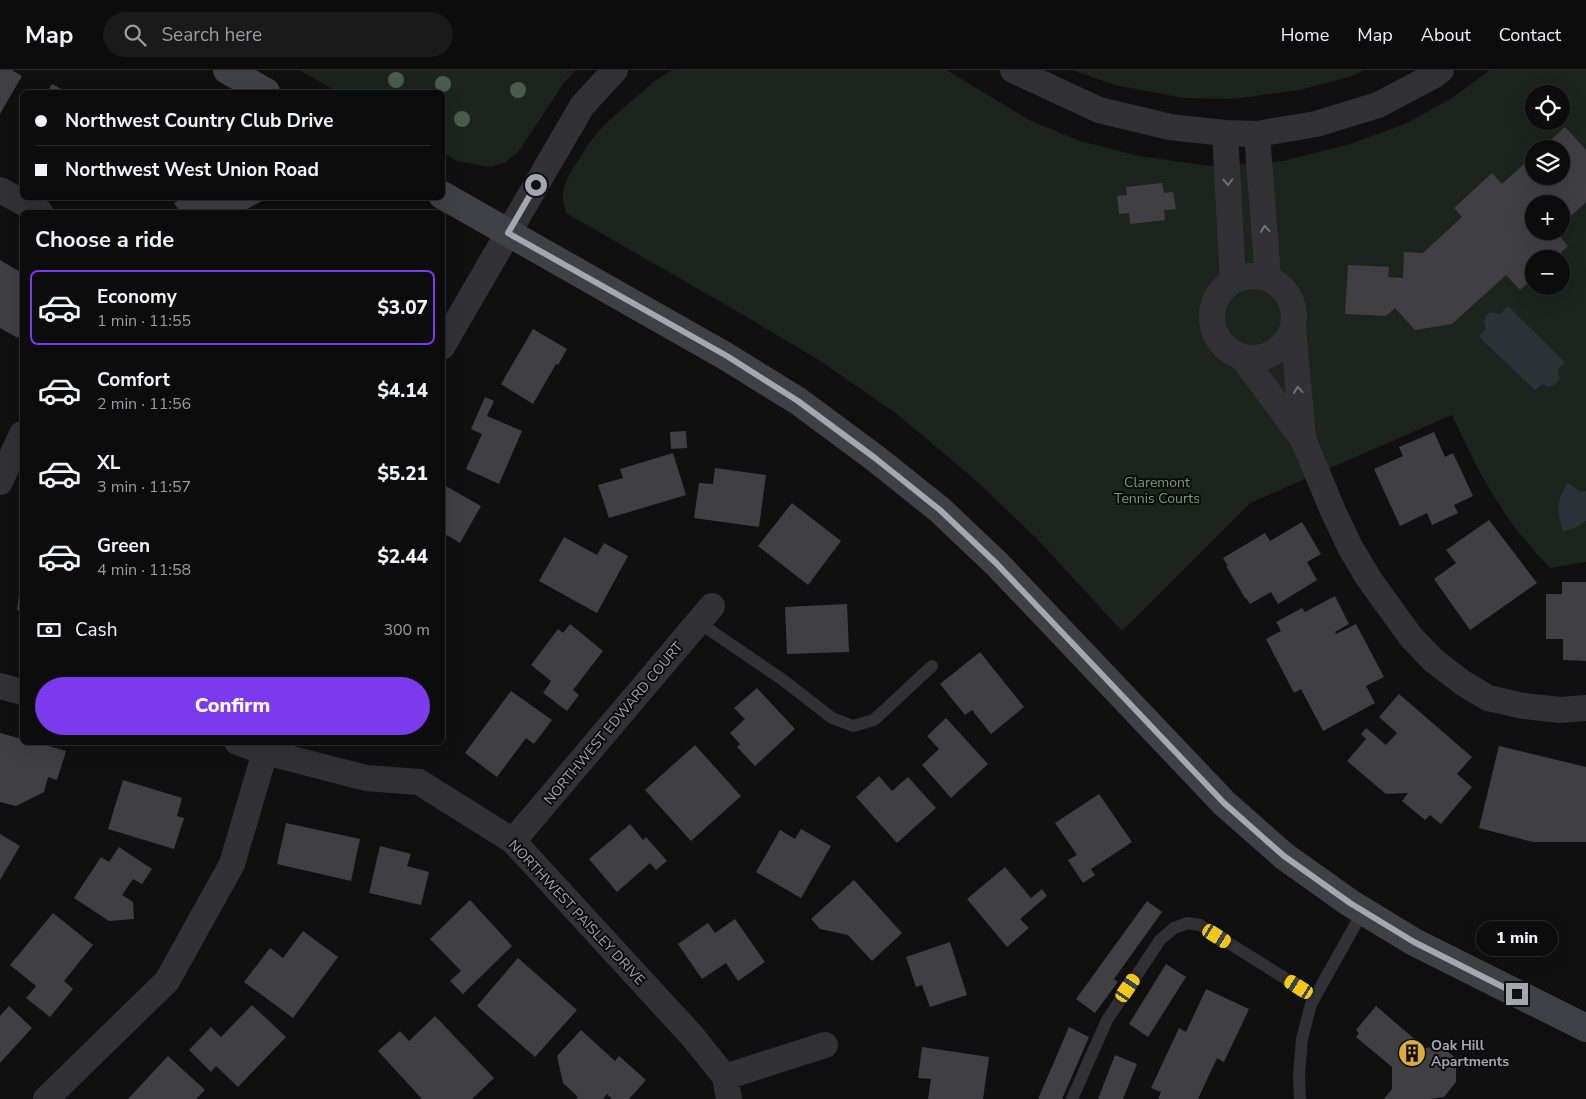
<!DOCTYPE html>
<html lang="en">
<head>
<meta charset="utf-8">
<style>
  body { margin:0; font-family:"Nunito Sans",sans-serif; background:#1a1a1b; color:#f1f3f6; height:100vh; display:flex; flex-direction:column; font-size:19px; white-space:nowrap }
  * { box-sizing:border-box; margin:0 }
  p { font-size:16px; color:#9a9b9d }
  .icon { flex:none; width:28px; height:28px; fill:none; stroke:currentColor; stroke-width:2; stroke-linecap:round; stroke-linejoin:round }
  .map { position:relative; flex:1; overflow:hidden }
  .drawer { position:absolute; left:20px; top:140px; width:425px; height:535px; display:flex; flex-direction:column; background:#0c0c0d; border-radius:8px; box-shadow:0 5px 20px #0002,0 0 0 1px #2c2c2e }
  .drawer>* { flex:none }
  .guide { position:absolute; left:20px; top:20px; width:425px; height:110px; border-radius:8px; box-shadow:0 5px 20px #0002,0 0 0 1px #2c2c2e; display:grid; align-content:center; height:110px; padding:0 15px; background:#0c0c0d }
  .fabs { position:absolute; left:1525px; top:15px; display:grid; gap:10px }
  .fabs a { display:grid; place-items:center; width:45px; height:45px; border-radius:50%; background:#0c0c0d; box-shadow:0 5px 20px #0002,0 0 0 1px #2c2c2e; font-size:25px }
  .end { position:absolute; width:22px; height:22px; margin:-11px; border:6px solid #a3a7b0; background:#111; box-shadow:0 0 0 2px #111 }
  .from { border-radius:50% }
  .bubble { position:absolute; height:35px; border-radius:18px; background:#0c0c0d; box-shadow:0 5px 20px #0002,0 0 0 1px #2c2c2e; font-size:16px; font-weight:800; line-height:35px; text-align:center }
  .car { position:absolute; width:15px; height:30px; margin:-15px -8px; border-radius:6px; box-shadow:0 0 4px 1px #0007; background:linear-gradient(#f5c518 24%,#345 0 40%,#f5c518 0 76%,#345 0 86%,#f5c518 0) }
  .guide b { display:flex; align-items:center; gap:18px; height:48px; font-size:19px }
  .guide b+b { border-top:1px solid #2c2c2e }
  .guide i { width:12px; height:12px; background:#f1f3f6 }
  ul { padding:0; list-style:none }
  li { display:flex; align-items:center; gap:15px; height:75px; margin:0 10px 8px; padding:0 5px; border:2px solid transparent; border-radius:8px }
  li div { flex:1 }
  li b { display:block; font-size:19px }
  li em { font-style:normal; font-weight:800 }
  li.current { border-color:#7c3aed }
  li>.icon { width:45px; height:45px; stroke-width:1.5 }
  h2 { padding:0 15px; font-size:22px; line-height:60px }
  .pay { display:flex; align-items:center; gap:12px; height:55px; padding:0 15px; font-size:19px }
  .pay p { margin-inline-start:auto }
  .cta { display:flex; gap:10px; margin-top:auto; padding:10px 15px }
  .cta a { flex:1; height:58px; border-radius:30px; background:#7c3aed; color:#fff; font-size:20px; font-weight:800; line-height:58px; text-align:center }
  header { display:flex; align-items:center; gap:30px; box-sizing:border-box; height:70px; padding:0 25px; background:#0c0c0d; border-bottom:1px solid #2c2c2e }
  header strong { font-size:24px }
  nav { display:flex; gap:28px; margin-inline-start:auto; font-size:18px }
  .search { width:350px; height:45px; background:#1a1a1b; display:flex; align-items:center; gap:12px; box-sizing:border-box; padding:0 18px; border-radius:28px; color:#9a9b9d; font-size:19px }
  .map>svg:first-child { display:block }
</style>
</head>
<body>
<header>
<strong>Map</strong>
<div class="search"><svg class="icon" aria-label="search" viewBox="0 0 24 24"><circle cx="10" cy="10" r="6"/><path d="M15 15l6 6"/></svg>Search here</div>
<nav><a>Home</a><a>Map</a><a>About</a><a>Contact</a></nav>
</header>
<div class="map">
<svg width="1586" height="1029" viewBox="0 0 1586 1029">
  <rect width="100%" height="100%" fill="#101011"/>
  <path fill="#1d241e" fill-rule="evenodd" d="M 299,0 L 576,0 L 563,14 L 519,81 L 506,92 L 490,97 L 457,91 L 443,83 L 442,22 L 338,22 Z
    M 673,0 L 947,0 L 1029,50 L 1080,71 L 1139,86 L 1210,96 L 1283,91 L 1347,75 L 1405,54 L 1452,28 L 1490,0 L 1586,0 L 1586,492 L 1550,498 C 1526,473 1506,448 1489,418 C 1475,395 1464,370 1452,345 L 1250,433 L 1122,561 L 1037,469 L 972,407 L 897,344 L 819,290 L 733,239 L 566,143 L 563,131 L 563,120 L 569,105 L 589,73 L 605,54 L 657,9 ZM 1534,24 L 1561,24 L 1561,51 L 1534,51 ZM 1534,79 L 1561,79 L 1561,106 L 1534,106 ZM 1534,134 L 1561,134 L 1561,161 L 1534,161 ZM 1534,189 L 1561,189 L 1561,216 L 1534,216 Z
    M 1072,0 L 1364,0 L 1352,6 L 1300,20 L 1232,29 L 1183,28 L 1115,15 Z"/>
  <path fill="#2c3238" d="M 1508,236 L 1565,292 L 1557,300 L 1560,309 L 1555,315 L 1548,317 L 1543,314 L 1535,320 L 1479,267 L 1486,258 L 1484,252 L 1486,246 L 1490,242 L 1500,244 Z
    M 1567,414 L 1570,414 L 1580,422 L 1586,421 L 1586,451 L 1575,458 L 1563,461 C 1557,442 1556,431 1567,414 Z"/>
  <path fill="#404044" d="M 0,0 L 12,0 L 22,6 L 0,44 Z
    M 52,14 L 67,22 L 47,22 Z
    M 1565,57 L 1586,80 L 1586,132 L 1561,155 L 1561,134 L 1534,134 L 1534,161 L 1555,161 L 1568,176 L 1554,189 L 1534,189 L 1534,207 L 1520,220 L 1506,205 L 1452,254 L 1415,260 L 1395,238 L 1386,246 L 1345,244 L 1348,195 L 1389,197 L 1388,207 L 1403,208 L 1404,182 L 1423,183 L 1462,147 L 1454,138 L 1492,103 L 1502,114 L 1534,85 L 1534,106 L 1561,106 L 1561,79 L 1541,79 Z
    M 1162,113 L 1164,123 L 1173,122 L 1176,139 L 1164,140 L 1165,150 L 1130,154 L 1129,143 L 1119,144 L 1117,126 L 1127,125 L 1126,117 Z
    M 183,128 L 260,128 L 262,131 L 241,142 L 180,142 L 174,133 Z
    M 0,190 L 22,203 L 22,260 L 18,268 L 0,258 Z
    M 533,259 L 567,279 L 558,295 L 556,294 L 533,334 L 501,314 Z
    M 485,327 L 494,331 L 487,346 L 522,361 L 499,414 L 466,399 L 482,364 L 471,359 Z
    M 686,361 L 687,378 L 671,379 L 670,362 Z
    M 1434,362 L 1445,387 L 1453,383 L 1473,426 L 1454,435 L 1458,443 L 1432,455 L 1427,443 L 1400,456 L 1374,399 L 1403,386 L 1399,377 Z
    M 673,383 L 686,425 L 609,448 L 598,415 L 623,408 L 620,399 Z
    M 715,398 L 766,405 L 759,457 L 694,448 L 699,413 L 713,414 Z
    M 442,414 L 481,436 L 460,473 L 447,465 L 442,472 Z
    M 792,433 L 841,471 L 808,515 L 758,476 Z
    M 1489,450 L 1537,513 L 1470,560 L 1434,509 L 1456,493 L 1446,480 Z
    M 1302,452 L 1321,484 L 1307,492 L 1317,510 L 1278,534 L 1271,522 L 1250,534 L 1246,528 L 1245,528 L 1226,496 L 1228,496 L 1223,488 L 1265,463 L 1270,471 Z
    M 564,467 L 597,485 L 604,473 L 628,486 L 597,543 L 539,511 Z
    M 21,509 L 22,509 L 22,541 L 17,540 Z
    M 1562,512 L 1586,512 L 1586,591 L 1563,590 L 1563,569 L 1546,569 L 1546,524 L 1562,524 Z
    M 1335,526 L 1349,554 L 1335,562 L 1336,564 L 1356,554 L 1384,607 L 1366,616 L 1375,633 L 1323,661 L 1301,619 L 1294,623 L 1266,569 L 1281,561 L 1276,552 L 1302,538 L 1305,542 Z
    M 847,534 L 849,582 L 787,584 L 785,537 Z
    M 570,554 L 603,581 L 573,620 L 579,625 L 567,641 L 543,623 L 551,611 L 531,595 L 558,559 L 563,563 Z
    M 980,582 L 1024,637 L 991,664 L 972,640 L 965,645 L 940,614 Z
    M 757,618 L 795,659 L 755,696 L 737,677 L 740,674 L 730,663 L 745,649 L 734,638 Z
    M 511,621 L 552,650 L 534,674 L 526,668 L 497,707 L 465,683 Z
    M 1399,624 L 1472,687 L 1457,704 L 1472,717 L 1441,754 L 1430,745 L 1425,750 L 1402,731 L 1408,723 L 1386,724 L 1347,691 L 1366,669 L 1361,664 L 1366,658 L 1386,675 L 1397,663 L 1379,647 Z
    M 946,648 L 988,694 L 951,728 L 922,695 L 939,679 L 927,666 Z
    M 0,663 L 22,669 L 22,672 L 35,672 L 66,681 L 57,710 L 48,707 L 44,722 L 16,736 L 0,732 Z
    M 695,675 L 741,726 L 691,771 L 645,720 Z
    M 1499,676 L 1586,697 L 1586,772 L 1533,772 L 1479,758 Z
    M 879,706 L 892,721 L 908,707 L 936,738 L 897,773 L 856,727 Z
    M 123,710 L 182,728 L 177,746 L 184,748 L 174,779 L 108,759 Z
    M 1099,724 L 1132,772 L 1091,799 L 1095,805 L 1083,813 L 1068,790 L 1077,785 L 1055,753 Z
    M 286,753 L 360,769 L 351,811 L 277,794 Z
    M 630,754 L 643,770 L 646,767 L 667,791 L 656,800 L 650,793 L 617,822 L 589,789 Z
    M 801,759 L 831,776 L 801,828 L 756,802 L 780,760 L 795,769 Z
    M 0,764 L 20,776 L 0,810 Z
    M 380,776 L 411,784 L 407,796 L 429,802 L 421,835 L 369,823 Z
    M 119,777 L 152,799 L 142,814 L 133,809 L 122,825 L 133,832 L 134,849 L 109,851 L 74,828 L 101,787 L 109,792 Z
    M 1005,797 L 1031,828 L 1042,819 L 1047,826 L 1020,849 L 1029,858 L 1007,877 L 967,829 Z
    M 854,810 L 902,863 L 872,891 L 848,865 L 820,859 L 811,849 Z
    M 470,830 L 512,876 L 463,924 L 450,911 L 461,901 L 430,869 Z
    M 1147,831 L 1162,842 L 1114,909 L 1118,912 L 1095,943 L 1076,929 Z
    M 53,843 L 93,875 L 64,911 L 73,919 L 50,947 L 26,928 L 36,916 L 10,895 Z
    M 735,849 L 765,892 L 738,911 L 726,893 L 702,909 L 678,874 L 708,853 L 715,863 Z
    M 303,861 L 338,887 L 293,948 L 244,912 L 270,878 L 283,888 Z
    M 950,872 L 967,925 L 930,937 L 922,915 L 916,917 L 906,887 Z
    M 518,888 L 577,940 L 535,987 L 477,936 Z
    M 1166,894 L 1186,907 L 1148,967 L 1129,954 Z
    M 1206,919 L 1249,939 L 1224,992 L 1217,988 L 1198,1029 L 1158,1029 L 1161,1022 L 1151,1018 L 1179,958 L 1186,962 Z
    M 252,935 L 286,967 L 238,1017 L 216,996 L 211,1002 L 189,980 L 211,957 L 221,967 Z
    M 9,936 L 32,958 L 0,993 L 0,946 Z
    M 1376,936 L 1425,978 L 1440,976 L 1456,988 L 1456,1012 L 1444,1027 L 1430,1029 L 1384,1029 L 1392,1019 L 1392,997 L 1356,967 L 1359,963 L 1356,960 Z
    M 435,946 L 494,1008 L 472,1029 L 422,1029 L 378,981 L 400,961 L 409,971 Z
    M 1069,957 L 1089,967 L 1062,1029 L 1038,1029 Z
    M 581,960 L 615,991 L 619,986 L 646,1010 L 629,1029 L 612,1029 L 607,1024 L 603,1029 L 576,1029 L 578,1027 L 563,1013 L 557,986 Z
    M 922,977 L 989,987 L 983,1029 L 928,1029 L 931,1009 L 918,1008 Z
    M 1115,985 L 1137,994 L 1123,1029 L 1098,1029 Z
    M 168,986 L 205,1020 L 196,1029 L 128,1029 Z"/>
  <g fill="none" stroke-linecap="round" stroke-linejoin="round">
    <path stroke="#323236" stroke-width="12" d="M 698,552 L 783,610 L 832,648 L 853,656 L 874,650 L 932,596
      M 1072,1029 L 1107,950 L 1160,870 L 1174,858 L 1188,853 L 1200,855 L 1315,927
      M 1300,1029 L 1299,1005 L 1302,969 L 1311,934 L 1363,841"/>
    <path stroke="#323236" stroke-width="26" d="M 1013,0 L 1099,40 L 1170,57 L 1225,63 L 1257,64 L 1316,54 L 1378,35 L 1435,5 L 1441,0
      M 1225,63 L 1233,211
      M 1257,64 L 1268,208
      M 0,120 L 40,142
      M1212 247a41 41 0 1 1 82 0a41 41 0 1 1-82 0Z
      M 1293,258 L 1303,368
      M 442,277 L 582,36 L 615,0
      M 1242,287 L 1303,369 L 1333,441 L 1350,477 L 1369,509 L 1411,567 L 1434,591 L 1463,613 L 1488,628 L 1524,636 L 1560,640 L 1586,638
      M 0,412 L 22,364
      M 0,616 L 22,622
      M 237,672 L 265,682 L 366,708 L 419,712 L 513,771 L 693,967 L 725,1007 L 729,1029
      M 513,771 L 712,536
      M 725,1007 L 825,975
      M 46,1029 L 167,911 L 232,794 L 268,672"/>
    <path stroke="#404146" stroke-width="28" d="M 227,0 L 266,22
      M 442,125 L 727,287 L 798,331 L 875,388 L 940,440 L 997,494 L 1224,733 L 1284,786 L 1350,833 L 1414,872 L 1586,958"/>
  </g>
  <g fill="#4b5b4e">
    <circle cx="396" cy="10" r="8"/>
    <circle cx="443" cy="14" r="8"/>
    <circle cx="518" cy="20" r="8"/>
    <circle cx="462" cy="49" r="8"/>
  </g>
  <defs><path id="oneway-chevron" d="M-2-3.5L2.5 0L-2 3.5" fill="none" stroke-width="1.6" stroke-linecap="round" stroke-linejoin="round" transform="scale(1.25)"/></defs>
  <g stroke="#707279">
    <use href="#oneway-chevron" transform="translate(1228 112) rotate(87)"/>
    <use href="#oneway-chevron" transform="translate(1265 159) rotate(-95)"/>
    <use href="#oneway-chevron" transform="translate(1298 320) rotate(-95)"/>
  </g>
  <g fill="none" stroke-linecap="round" stroke-linejoin="round">
    <path stroke="#a3a7b0" stroke-width="6" d="M 536,115 L 508,163 L 727,286 L 798,331 L 875,388 L 940,440 L 997,494 L 1224,733 L 1284,786 L 1350,833 L 1414,872 L 1517,924"/>
  </g>
  <defs>
    <g id="building-disc" transform="scale(1.4375)"><circle r="9.5" fill="#daac40" stroke="#0b0b0c"/><path d="M-4-6H4V6H1V3H-1V6H-4ZM-2.5-4.3h1.7v1.8h-1.7ZM.8-4.3h1.7v1.8H.8ZM-2.5-1h1.7V.8h-1.7ZM.8-1h1.7V.8H.8Z" fill="#111"/></g>
  </defs>
  <g fill-rule="evenodd">
    <use href="#building-disc" x="1412" y="983"/>
  </g>
  <g text-anchor="middle" stroke-width="4" stroke-linejoin="round" paint-order="stroke">
    <g font-size="14" fill="#7c997f" stroke="#0b0b0c">
      <text x="1157" y="417">Claremont<tspan x="1157" dy="16">Tennis Courts</tspan></text>
    </g>
    <g font-size="14" fill="#a3a7b0" stroke="#0b0b0c">
      <text transform="translate(613 653) rotate(-50)" y="5">NORTHWEST EDWARD COURT</text>
      <text transform="translate(577 842) rotate(47)" y="5">NORTHWEST PAISLEY DRIVE</text>
    </g>
    <g font-size="14" font-weight="bold" fill="#a3a7b0" stroke="#0b0b0c" text-anchor="start">
      <text x="1431" y="980">Oak Hill<tspan x="1431" dy="16">Apartments</tspan></text>
    </g>
  </g>
</svg>
<div class="fabs">
<a><svg class="icon" aria-label="locate" viewBox="0 0 24 24"><circle cx="12" cy="12" r="6"/><path d="M12 2v4M12 18v4M2 12h4M18 12h4"/></svg></a>
<a><svg class="icon" aria-label="layers" viewBox="0 0 24 24"><path d="M12 4l9 5-9 5-9-5zM3 14l9 5 9-5"/></svg></a>
<a>+</a>
<a>−</a>
</div>
<i class="end from" style="left:536px;top:115px"></i>
<i class="end" style="left:1517px;top:924px"></i>
<div class="bubble" style="left:1476px;top:851px;width:82px">1 min</div>
<i class="car" style="left:1217px;top:866px;rotate:122deg"></i>
<i class="car" style="left:1299px;top:917px;rotate:302deg"></i>
<i class="car" style="left:1128px;top:918px;rotate:34deg"></i>
<div class="guide">
<b><i class="from"></i>Northwest Country Club Drive</b>
<b><i></i>Northwest West Union Road</b>
</div>
<section class="drawer">
<h2>Choose a ride</h2>
<ul>
<li class="current"><svg class="icon" aria-label="car" viewBox="0 0 24 24"><path d="M5 17H2v-5l4-1 3-4h7l3 4 3 1v5h-3M9 17h6M6 11h13"/><circle cx="7" cy="17" r="2"/><circle cx="17" cy="17" r="2"/></svg><div><b>Economy</b><p>1 min · 11:55</p></div><em>$3.07</em></li>
<li><svg class="icon" aria-label="car" viewBox="0 0 24 24"><path d="M5 17H2v-5l4-1 3-4h7l3 4 3 1v5h-3M9 17h6M6 11h13"/><circle cx="7" cy="17" r="2"/><circle cx="17" cy="17" r="2"/></svg><div><b>Comfort</b><p>2 min · 11:56</p></div><em>$4.14</em></li>
<li><svg class="icon" aria-label="car" viewBox="0 0 24 24"><path d="M5 17H2v-5l4-1 3-4h7l3 4 3 1v5h-3M9 17h6M6 11h13"/><circle cx="7" cy="17" r="2"/><circle cx="17" cy="17" r="2"/></svg><div><b>XL</b><p>3 min · 11:57</p></div><em>$5.21</em></li>
<li><svg class="icon" aria-label="car" viewBox="0 0 24 24"><path d="M5 17H2v-5l4-1 3-4h7l3 4 3 1v5h-3M9 17h6M6 11h13"/><circle cx="7" cy="17" r="2"/><circle cx="17" cy="17" r="2"/></svg><div><b>Green</b><p>4 min · 11:58</p></div><em>$2.44</em></li>
</ul>
<div class="pay"><svg class="icon" aria-label="cash" viewBox="0 0 24 24"><path d="M3 7h18v10H3z"/><circle cx="12" cy="12" r="2"/></svg>Cash<p>300 m</p></div>
<div class="cta"><a>Confirm</a></div>
</section>
</div>
</body>
</html>
